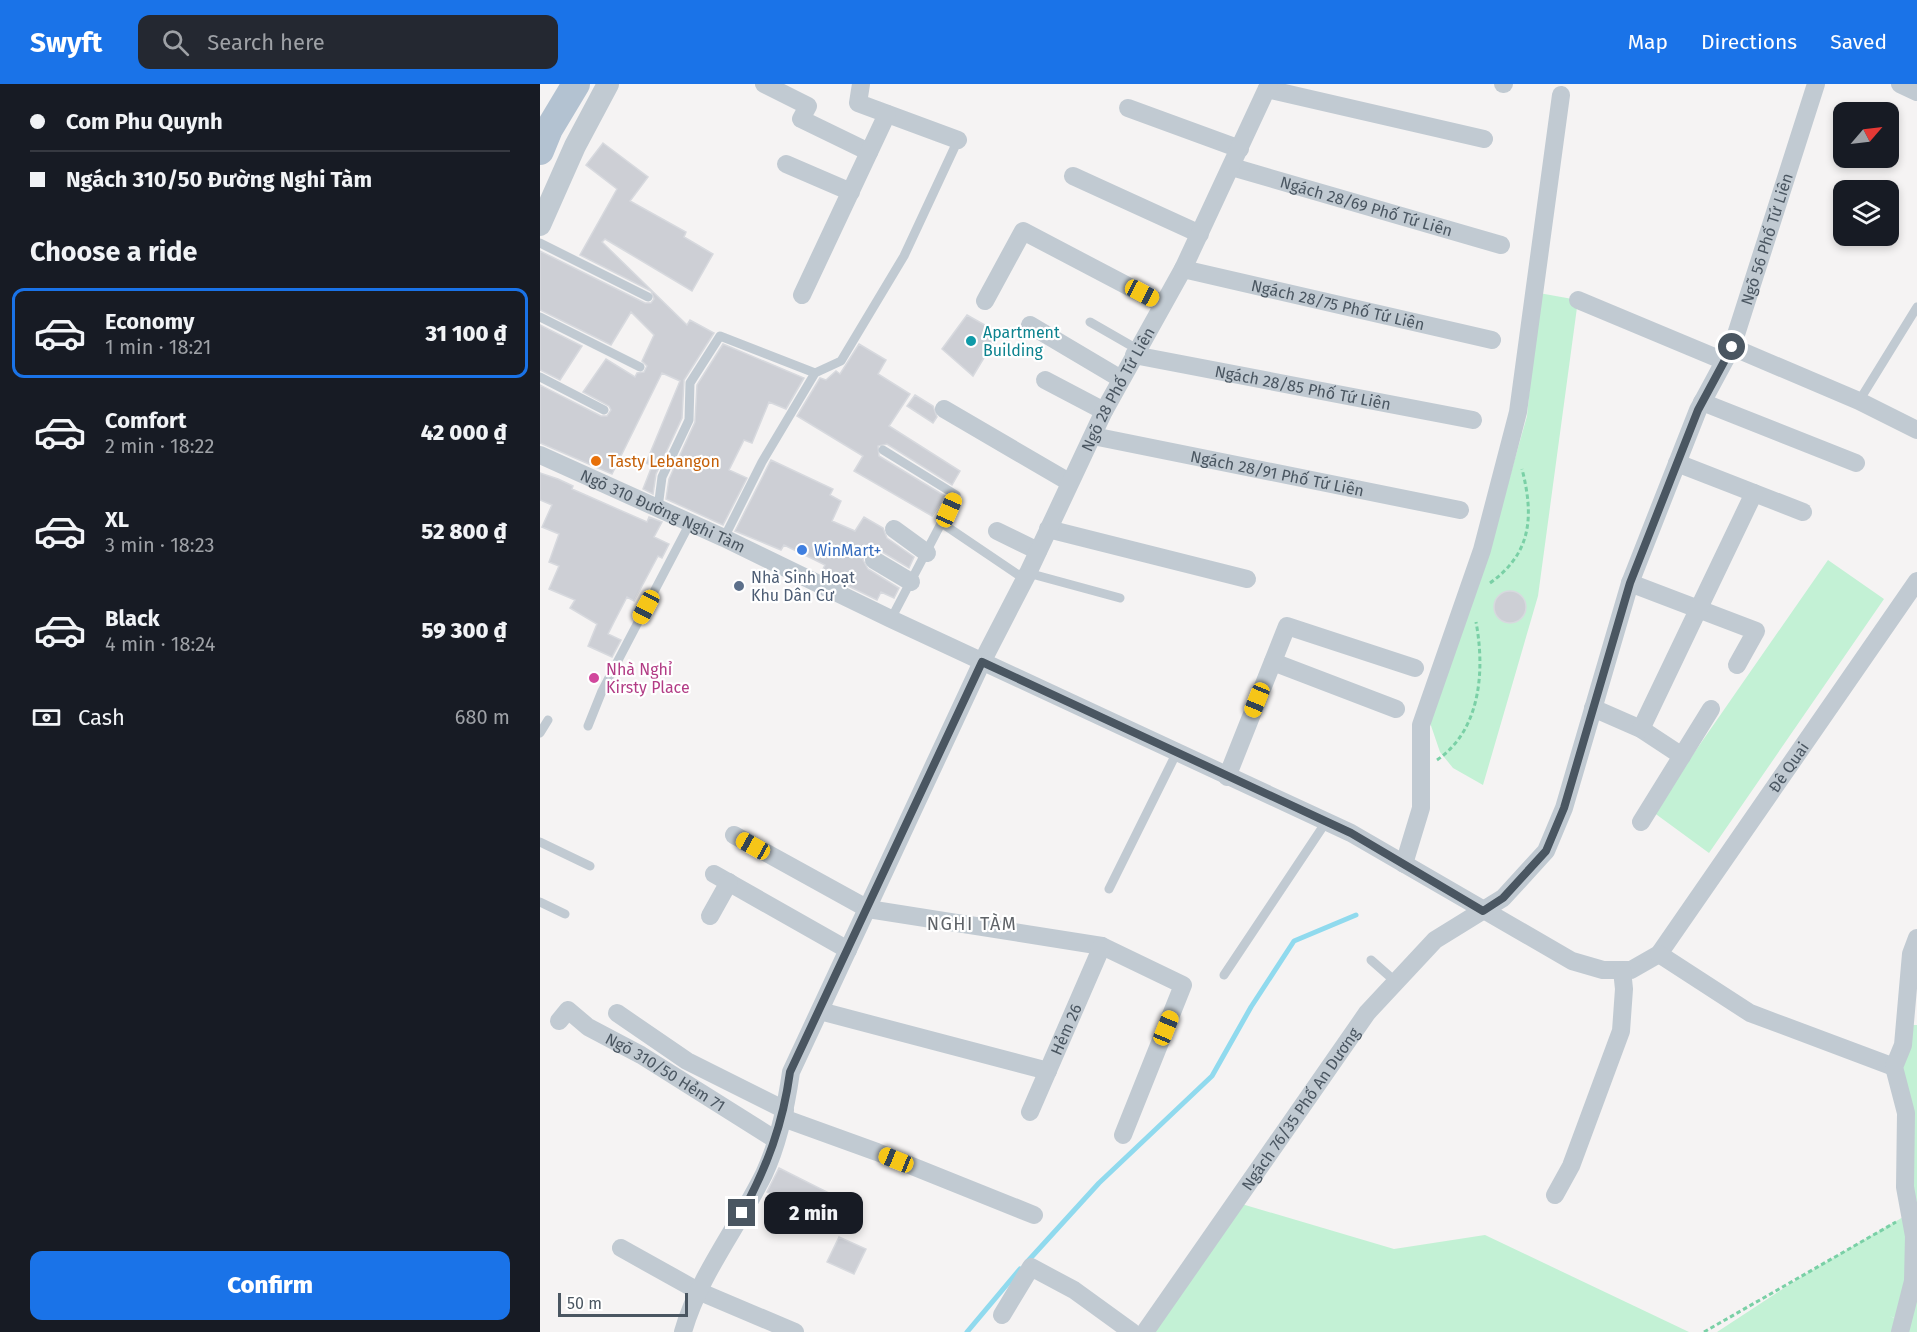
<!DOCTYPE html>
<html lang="en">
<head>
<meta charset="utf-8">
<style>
  body { margin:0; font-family:"Fira Sans",sans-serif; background:#242831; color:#f1f3f6; height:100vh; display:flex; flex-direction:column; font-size:22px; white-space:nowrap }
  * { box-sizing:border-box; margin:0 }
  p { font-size:20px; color:#9ea1a6 }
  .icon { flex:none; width:33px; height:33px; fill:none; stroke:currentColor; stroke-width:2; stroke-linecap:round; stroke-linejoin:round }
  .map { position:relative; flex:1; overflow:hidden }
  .sheet { display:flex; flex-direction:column; background:#171b24; width:540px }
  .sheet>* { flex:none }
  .guide { display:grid; align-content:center; height:132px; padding:0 30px; background:#171b24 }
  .needle { width:39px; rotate:62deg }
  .tools { position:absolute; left:1293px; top:18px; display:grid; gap:12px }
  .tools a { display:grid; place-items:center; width:66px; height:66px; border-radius:12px; background:#171b24; box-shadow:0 3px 9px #0003; font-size:30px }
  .scale { position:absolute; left:18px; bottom:15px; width:130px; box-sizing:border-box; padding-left:6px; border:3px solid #4a5661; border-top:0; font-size:16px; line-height:21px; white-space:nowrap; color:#4a5661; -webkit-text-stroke:4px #fff; paint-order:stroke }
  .end { position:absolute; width:27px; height:27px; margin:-14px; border:8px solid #4a5661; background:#fff; box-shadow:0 0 0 3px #fff }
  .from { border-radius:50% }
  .bubble { position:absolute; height:42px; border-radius:12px; background:#171b24; box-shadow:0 3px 9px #0003; font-size:20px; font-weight:800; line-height:42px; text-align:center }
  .car { position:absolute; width:18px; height:36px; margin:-18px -9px; border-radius:8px; box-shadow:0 0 4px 2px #0007; background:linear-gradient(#f5c518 24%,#345 0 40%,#f5c518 0 76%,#345 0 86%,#f5c518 0) }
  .guide b { display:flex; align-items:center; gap:21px; height:57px; font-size:22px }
  .guide b+b { border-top:2px solid #363941 }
  .guide i { width:15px; height:15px; background:#f1f3f6 }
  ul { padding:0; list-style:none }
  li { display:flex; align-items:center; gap:18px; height:90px; margin:0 12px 9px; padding:0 18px; border:3px solid transparent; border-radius:12px }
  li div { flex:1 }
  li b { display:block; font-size:22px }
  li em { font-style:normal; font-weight:800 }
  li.on { border-color:#1a73e8 }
  li>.icon { width:54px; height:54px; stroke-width:1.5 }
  h2 { padding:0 30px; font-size:27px; line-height:72px }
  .pay { display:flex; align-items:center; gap:15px; height:66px; padding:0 30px; font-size:22px }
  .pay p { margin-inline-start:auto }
  .primary-button { display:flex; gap:12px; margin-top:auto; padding:12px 30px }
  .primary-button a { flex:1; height:69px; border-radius:12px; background:#1a73e8; color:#fff; font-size:24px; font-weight:800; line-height:69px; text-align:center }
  header { display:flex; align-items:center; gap:36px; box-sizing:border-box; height:84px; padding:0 30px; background:#1a73e8; color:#fff }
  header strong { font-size:28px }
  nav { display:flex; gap:33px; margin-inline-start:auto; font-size:21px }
  .search { width:420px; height:54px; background:#242831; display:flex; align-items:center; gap:15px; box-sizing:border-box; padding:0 21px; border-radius:12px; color:#9ea1a6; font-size:22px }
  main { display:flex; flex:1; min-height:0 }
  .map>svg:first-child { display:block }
</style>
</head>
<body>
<header>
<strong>Swyft</strong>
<div class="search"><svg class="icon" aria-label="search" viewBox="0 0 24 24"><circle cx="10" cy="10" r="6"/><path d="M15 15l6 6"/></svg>Search here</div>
<nav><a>Map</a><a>Directions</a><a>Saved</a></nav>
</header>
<main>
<section class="sheet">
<div class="guide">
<b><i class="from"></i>Com Phu Quynh</b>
<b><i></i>Ngách 310/50 Đường Nghi Tàm</b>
</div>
<h2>Choose a ride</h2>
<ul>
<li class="on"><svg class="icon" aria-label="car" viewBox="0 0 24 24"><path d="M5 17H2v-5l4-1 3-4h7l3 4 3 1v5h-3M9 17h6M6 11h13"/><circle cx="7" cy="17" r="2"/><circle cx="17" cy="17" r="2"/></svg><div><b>Economy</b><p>1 min · 18:21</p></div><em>31 100 ₫</em></li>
<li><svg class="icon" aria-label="car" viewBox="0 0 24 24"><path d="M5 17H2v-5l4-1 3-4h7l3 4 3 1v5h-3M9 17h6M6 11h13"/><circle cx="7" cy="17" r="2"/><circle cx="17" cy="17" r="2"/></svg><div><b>Comfort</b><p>2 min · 18:22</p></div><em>42 000 ₫</em></li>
<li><svg class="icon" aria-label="car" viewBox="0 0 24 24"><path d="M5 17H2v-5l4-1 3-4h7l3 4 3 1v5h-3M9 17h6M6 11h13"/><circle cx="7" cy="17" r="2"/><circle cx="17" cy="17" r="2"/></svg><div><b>XL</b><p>3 min · 18:23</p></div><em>52 800 ₫</em></li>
<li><svg class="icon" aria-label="car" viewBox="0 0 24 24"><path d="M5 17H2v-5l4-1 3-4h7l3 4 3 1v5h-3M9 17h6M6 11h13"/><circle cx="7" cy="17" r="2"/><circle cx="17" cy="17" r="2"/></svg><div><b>Black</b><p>4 min · 18:24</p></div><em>59 300 ₫</em></li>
</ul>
<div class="pay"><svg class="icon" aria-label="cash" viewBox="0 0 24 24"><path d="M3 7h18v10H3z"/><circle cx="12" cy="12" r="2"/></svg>Cash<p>680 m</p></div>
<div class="primary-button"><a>Confirm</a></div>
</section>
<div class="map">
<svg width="1377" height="1248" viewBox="0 0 1377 1248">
  <rect width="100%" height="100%" fill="#f5f3f3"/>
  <path fill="#c3f1d5" d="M 999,209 L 1038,216 L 998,512 L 943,701 L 913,684 L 900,668 L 886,627 L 948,470 L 987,332 Z
    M 1288,476 L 1344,515 L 1169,769 L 1113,728 Z
    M 1365,941 L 1377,941 L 1377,1248 L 1358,1248 L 1363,1238 L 1350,1232 L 1359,1237 L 1355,1248 L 1177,1248 L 1264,1191 L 1370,1129 L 1354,983 Z
    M 695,1118 L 854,1165 L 945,1151 L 1149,1248 L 603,1248 Z"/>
  <path fill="#90daee" d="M 292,1118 L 309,1125 L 300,1146 L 283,1138 Z"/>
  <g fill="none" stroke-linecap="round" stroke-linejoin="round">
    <path stroke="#90daee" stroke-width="5" d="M 487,1178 L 559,1099 L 672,992 L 711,923 L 754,857 L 816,831
      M 427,1248 L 480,1185"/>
  </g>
  <path fill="#cdcfd5" stroke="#d7d9de" stroke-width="1.5" d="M 63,59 L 108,93 L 90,117 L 146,148 L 144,153 L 173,170 L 152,207 L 65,155 L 62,158 L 147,241 L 150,236 L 174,249 L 144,296 L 142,334 L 116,390 L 113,410 L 103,405 L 112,382 L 106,379 L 140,297 L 122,289 L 72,390 L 0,359 L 0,301 L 61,332 L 67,332 L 71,326 L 69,322 L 43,308 L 66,275 L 95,293 L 97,289 L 104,288 L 107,282 L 102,277 L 114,251 L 91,228 L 71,261 L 0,226 L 0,167 L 105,219 L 111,219 L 114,215 L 111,207 L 40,171 L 77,105 L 46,81 Z
    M 427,231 L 459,249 L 433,292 L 402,265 Z
    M 0,241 L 42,262 L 20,296 L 0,286 Z
    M 183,260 L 264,294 L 246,325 L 229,318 L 212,359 L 204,356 L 189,386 L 207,394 L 183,441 L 126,415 L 129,395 L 155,338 L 157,301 Z
    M 319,260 L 346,276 L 338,290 L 370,310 L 349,342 L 420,387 L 412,401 L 347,360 L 338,362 L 339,372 L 405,412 L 392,432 L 314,387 L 323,372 L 257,332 L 280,294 L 286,296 L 296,287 L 300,290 Z
    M 375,311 L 393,322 L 397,333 L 393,339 L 367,322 Z
    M 231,376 L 293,405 L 290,411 L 301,417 L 292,437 L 315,447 L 324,433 L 343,444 L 347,454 L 374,473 L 369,484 L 339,466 L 329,466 L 324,471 L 323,476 L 328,485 L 359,504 L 354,514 L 341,508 L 337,516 L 281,489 L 285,481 L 273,475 L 244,461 L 241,466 L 195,447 Z
    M 0,389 L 18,395 L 33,402 L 32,405 L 107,438 L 109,433 L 122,438 L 114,453 L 129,460 L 122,474 L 118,472 L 94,517 L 87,513 L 74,538 L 68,550 L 81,556 L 72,573 L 48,562 L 57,540 L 30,524 L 35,516 L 9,505 L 19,482 L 9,478 L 19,450 L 2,443 L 12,421 L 0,416 Z
    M954 523a16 16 0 1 1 32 0a16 16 0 1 1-32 0Z
    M 239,1084 L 295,1112 L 283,1135 L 268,1127 L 264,1135 L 233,1119 L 236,1112 L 227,1108 Z
    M 299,1153 L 326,1165 L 314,1190 L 287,1178 Z"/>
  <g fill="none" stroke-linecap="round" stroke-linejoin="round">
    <path stroke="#7ad0a6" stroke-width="3" stroke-dasharray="4.5 3" stroke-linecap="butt" d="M 950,499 C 992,469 994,432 982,385
      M 897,676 C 941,646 945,586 936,538
      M 1164,1248 L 1356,1138"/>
    <path stroke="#c1cad2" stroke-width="9" d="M 0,159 L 108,213
      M 0,233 L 100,283
      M 550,238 L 597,265
      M 0,293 L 64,326
      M 1319,317 L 1377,223
      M 343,366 L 416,411 L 351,535
      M 118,424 L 122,393 L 149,336 L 150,299 L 180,252 L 275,289
      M 403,440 L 477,490 L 486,492
      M 184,454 L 222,378 L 275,289 L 301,277 L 364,172 L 418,56
      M 488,489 L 580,514
      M 48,642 L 62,607 L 150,439
      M 0,649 L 8,636
      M 0,758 L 50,782
      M 569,805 L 636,670
      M 0,818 L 25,830
      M 831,876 L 856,898
      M 684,891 L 786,738"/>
    <g stroke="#c1cad2" stroke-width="18">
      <path d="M 224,0 L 268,22 L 261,35 L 329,68"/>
      <path d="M 321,0 L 318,19 L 418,56"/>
      <path d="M 963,0 L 964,0"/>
      <path d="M 1360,0 L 1377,8"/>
      <path d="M 727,5 L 944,55"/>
      <path d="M 588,24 L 700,65"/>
      <path d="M 246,80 L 311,108"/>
      <path id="s1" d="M 692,83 L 961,161"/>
      <path d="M 533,92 L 660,150"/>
      <path id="s2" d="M 643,185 L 952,256"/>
      <path d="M 262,211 L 347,30"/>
      <path d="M 1038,216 L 1184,277"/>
      <path d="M 445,217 L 483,147 L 622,220"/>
      <path d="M 490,241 L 581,295"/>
      <path d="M 1192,263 L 1319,317 L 1377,346"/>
      <path id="s3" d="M 594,271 L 933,336"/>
      <path d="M 505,296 L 564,327"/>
      <path d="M 1162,318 L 1316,379"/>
      <path d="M 404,325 L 529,398"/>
      <path id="s4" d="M 553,352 L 920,426"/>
      <path id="s5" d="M 0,371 L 184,454 L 351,535 L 811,749 L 1032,877 L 1063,886 L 1091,886 L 1119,870 L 1377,497"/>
      <path d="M 1137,379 L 1263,428"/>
      <path d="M 354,445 L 387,469"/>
      <path d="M 508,445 L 707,495"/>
      <path d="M 457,447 L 498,467"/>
      <path d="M 334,476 L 371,498"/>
      <path d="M 1090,499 L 1216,547 L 1197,581"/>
      <path d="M 733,578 L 856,625"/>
      <path d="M 1053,624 L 1101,645 L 1142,672"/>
      <path d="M 1101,645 L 1214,409"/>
      <path d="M 687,693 L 747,542 L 875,584"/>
      <path d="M 1101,738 L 1171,625"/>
      <path d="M 194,751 L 328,825 L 562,862 L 643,901 L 583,1051"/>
      <path d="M 864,780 L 881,724 L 881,641 L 942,466 L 978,328 L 1021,11"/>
      <path d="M 174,790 L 308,866"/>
      <path d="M 170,832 L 189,798"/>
      <path d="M 1119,870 L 1210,929 L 1354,983"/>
      <path d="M 280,927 L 508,987"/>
      <path d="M 77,929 L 147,977 L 245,1026"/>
      <path id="s6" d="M 19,937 L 28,926 L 48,943 L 101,971 L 236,1056"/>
      <path id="s7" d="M 490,1028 L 562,862"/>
      <path d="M 243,1034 L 337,1068 L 494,1131"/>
      <path d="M 1015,1111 L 1031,1082 L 1081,947 L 1084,905 L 1082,886"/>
      <path d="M 81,1164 L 158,1207 L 255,1248"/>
      <path d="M 462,1231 L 491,1183 L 534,1206 L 592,1248"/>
      <path id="s8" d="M 143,1248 C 159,1191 198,1143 224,1090 C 239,1058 246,1023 251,988 L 442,578 L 488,489 L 564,327 L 643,185 L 729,0"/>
      <path id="s9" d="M 605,1248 L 827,929 L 895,856 L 963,814 L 1006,767 L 1024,724 L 1090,499 L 1158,326 L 1192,263 L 1276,0"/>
      <path d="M 1360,1248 L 1373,1197 L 1374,1152 L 1365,1103 L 1366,1029 L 1354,983 L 1363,961 L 1371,870 L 1377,854"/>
    </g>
    <path stroke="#c1cad2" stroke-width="22" d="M 0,141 L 35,62 L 68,0"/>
    <path stroke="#b3c2d1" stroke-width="28" d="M 0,67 L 9,45 L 36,0"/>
  </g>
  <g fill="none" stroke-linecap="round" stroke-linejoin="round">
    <path stroke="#4a5661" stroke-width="8" d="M 202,1129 C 227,1083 243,1040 250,988 L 442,578 L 811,749 L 943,827 L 963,814 L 1006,767 L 1024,724 L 1090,499 L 1158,326 L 1192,263"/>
  </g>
  <circle fill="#0f9aa8" stroke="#fff" stroke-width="2" cx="431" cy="257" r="6"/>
  <circle fill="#e8710a" stroke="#fff" stroke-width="2" cx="56" cy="377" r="6"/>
  <circle fill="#3f7fe0" stroke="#fff" stroke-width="2" cx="262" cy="466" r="6"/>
  <circle fill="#5c6f8a" stroke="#fff" stroke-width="2" cx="199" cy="502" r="6"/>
  <circle fill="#d1479c" stroke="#fff" stroke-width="2" cx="54" cy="594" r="6"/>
  <g text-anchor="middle" stroke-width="4.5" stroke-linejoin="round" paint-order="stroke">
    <g font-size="16" fill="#4a5661" stroke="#fff">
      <text dy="6" stroke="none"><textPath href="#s1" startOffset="140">Ngách 28/69 Phố Tứ Liên</textPath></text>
      <text dy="6" stroke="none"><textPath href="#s9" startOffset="1284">Ngõ 56 Phố Tứ Liên</textPath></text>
      <text dy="6" stroke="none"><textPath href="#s2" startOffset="159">Ngách 28/75 Phố Tứ Liên</textPath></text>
      <text dy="6" stroke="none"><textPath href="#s3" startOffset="172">Ngách 28/85 Phố Tứ Liên</textPath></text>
      <text dy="6" stroke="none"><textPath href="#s8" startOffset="1041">Ngõ 28 Phố Tứ Liên</textPath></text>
      <text dy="6" stroke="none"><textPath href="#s4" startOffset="188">Ngách 28/91 Phố Tứ Liên</textPath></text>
      <text dy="6" stroke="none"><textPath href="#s5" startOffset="135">Ngõ 310 Đường Nghi Tàm</textPath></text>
      <text dy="6" stroke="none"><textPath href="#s5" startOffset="1470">Đê Quai</textPath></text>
      <text dy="6" stroke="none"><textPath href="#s7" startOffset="90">Hẻm 26</textPath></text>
      <text dy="6" stroke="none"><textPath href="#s6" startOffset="130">Ngõ 310/50 Hẻm 71</textPath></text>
      <text dy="6" stroke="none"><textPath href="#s9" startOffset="272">Ngách 76/35 Phố An Dương</textPath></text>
    </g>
    <g font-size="16" fill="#0d838f" stroke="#fff" text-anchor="start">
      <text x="443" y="254">Apartment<tspan x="443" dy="18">Building</tspan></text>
    </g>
    <g font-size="16" fill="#c56008" stroke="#fff" text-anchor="start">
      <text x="68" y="383">Tasty Lebangon</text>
    </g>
    <g font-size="16" fill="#366cbe" stroke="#fff" text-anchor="start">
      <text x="274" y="472">WinMart+</text>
    </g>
    <g font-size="16" fill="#4e5e75" stroke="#fff" text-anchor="start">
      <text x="211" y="499">Nhà Sinh Hoạt<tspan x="211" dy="18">Khu Dân Cư</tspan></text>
    </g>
    <g font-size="16" fill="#b23c85" stroke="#fff" text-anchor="start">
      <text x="66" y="591">Nhà Nghỉ<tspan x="66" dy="18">Kirsty Place</tspan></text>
    </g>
    <g font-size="18" letter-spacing="1.5" fill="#5f6368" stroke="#fff">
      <text x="432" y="846">NGHI TÀM</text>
    </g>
  </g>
</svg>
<div class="tools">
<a><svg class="needle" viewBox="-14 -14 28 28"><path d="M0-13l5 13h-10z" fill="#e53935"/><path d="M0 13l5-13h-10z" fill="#9ea1a6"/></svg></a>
<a><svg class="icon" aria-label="layers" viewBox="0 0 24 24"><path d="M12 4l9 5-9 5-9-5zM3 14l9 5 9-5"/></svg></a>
</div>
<div class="scale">50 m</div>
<i class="end from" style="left:1192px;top:263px"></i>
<i class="end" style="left:202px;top:1129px"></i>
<div class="bubble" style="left:224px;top:1108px;width:99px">2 min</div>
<i class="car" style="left:602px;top:209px;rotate:118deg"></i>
<i class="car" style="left:409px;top:426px;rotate:24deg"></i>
<i class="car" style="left:106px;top:523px;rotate:208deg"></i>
<i class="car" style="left:717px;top:616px;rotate:202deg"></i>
<i class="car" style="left:213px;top:762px;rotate:299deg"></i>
<i class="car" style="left:626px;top:944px;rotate:22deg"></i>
<i class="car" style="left:356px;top:1076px;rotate:292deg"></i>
</div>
</main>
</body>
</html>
